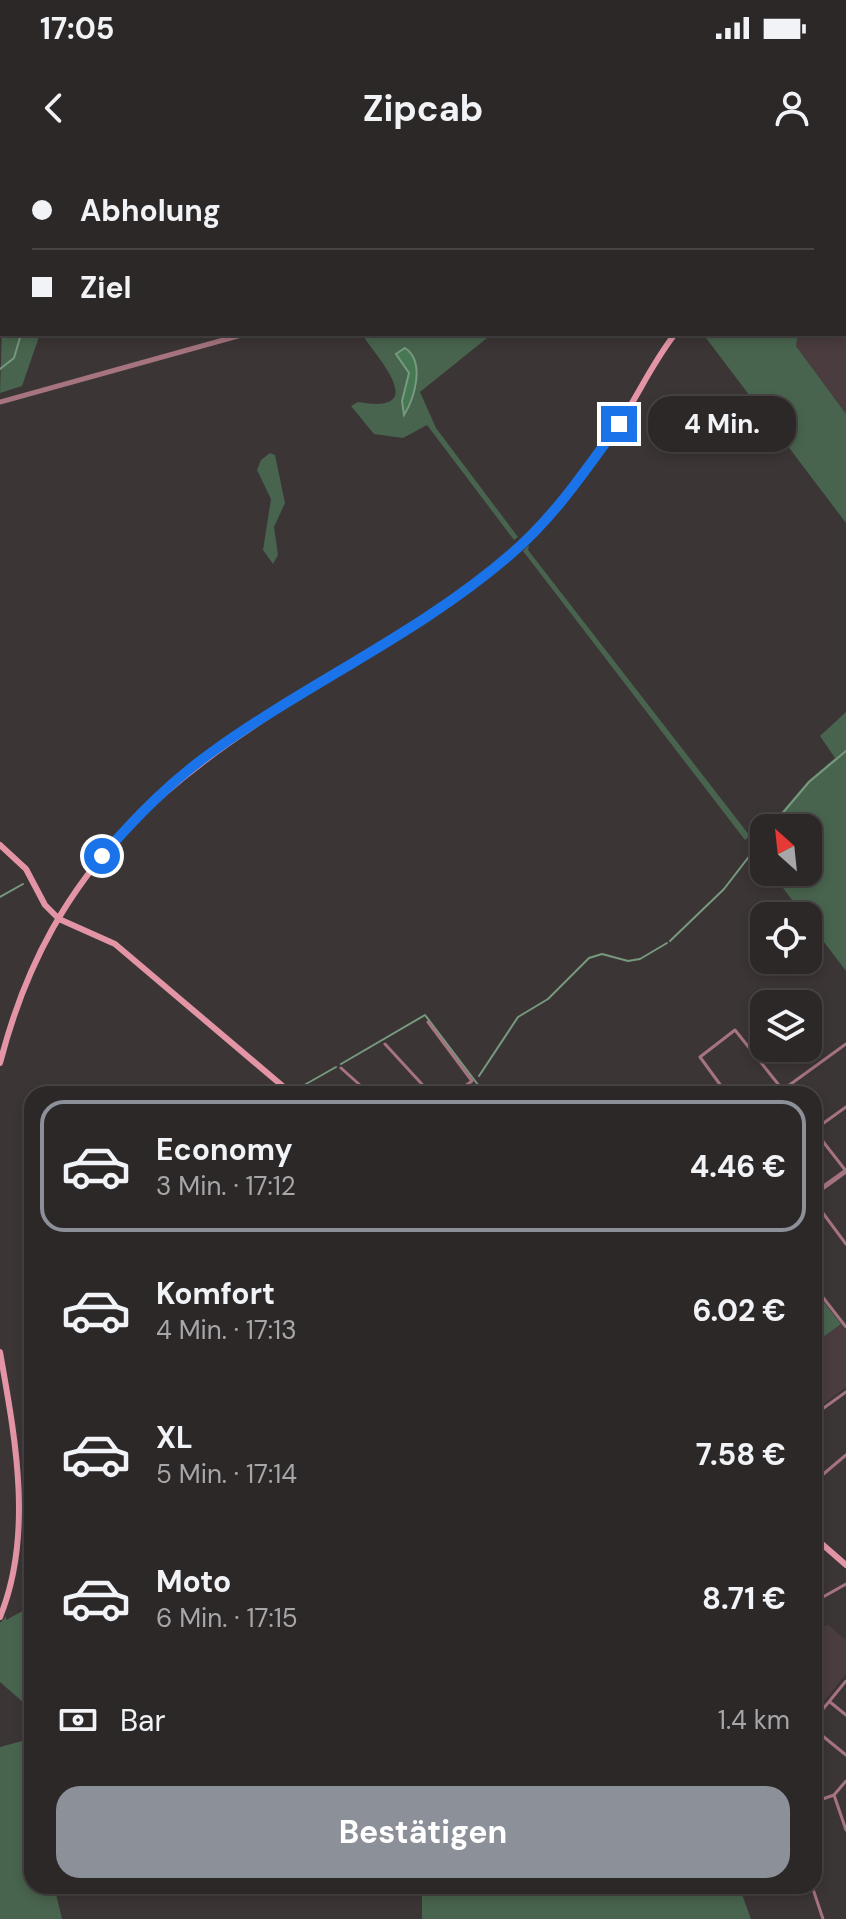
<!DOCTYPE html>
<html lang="de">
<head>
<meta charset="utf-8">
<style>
  body { margin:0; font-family:"DM Sans",sans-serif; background:#393434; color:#f1f3f6; height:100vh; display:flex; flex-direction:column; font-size:30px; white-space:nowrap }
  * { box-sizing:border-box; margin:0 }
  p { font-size:26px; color:#a7a6a8 }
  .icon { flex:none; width:44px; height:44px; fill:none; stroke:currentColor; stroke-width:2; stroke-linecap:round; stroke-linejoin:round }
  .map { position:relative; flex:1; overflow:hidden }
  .side { position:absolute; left:24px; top:926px; width:798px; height:808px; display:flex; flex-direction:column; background:#2d2828; border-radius:24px; box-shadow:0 4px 12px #0003,0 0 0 2px #484445 }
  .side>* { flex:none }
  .hud { position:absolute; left:0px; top:0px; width:846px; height:176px; box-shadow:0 4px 12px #0003,0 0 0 2px #484445; display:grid; align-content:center; height:176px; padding:0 32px; background:#2d2828 }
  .needle { width:52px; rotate:333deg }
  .fabs { position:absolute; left:750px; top:654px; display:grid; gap:16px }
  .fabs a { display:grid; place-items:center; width:72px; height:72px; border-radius:16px; background:#2d2828; box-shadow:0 4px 12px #0003,0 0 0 2px #484445; font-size:40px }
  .end { position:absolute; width:36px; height:36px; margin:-18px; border:10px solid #1a73e8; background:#fff; box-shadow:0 0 0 4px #fff }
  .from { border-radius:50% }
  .bubble { position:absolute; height:56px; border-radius:24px; background:#2d2828; box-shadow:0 4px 12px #0003,0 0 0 2px #484445; font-size:26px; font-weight:700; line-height:56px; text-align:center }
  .hud b { display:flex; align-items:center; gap:28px; height:76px; font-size:30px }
  .hud b+b { border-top:2px solid #484445 }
  .hud i { width:20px; height:20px; background:#f1f3f6 }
  ul { padding:14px 0 0; list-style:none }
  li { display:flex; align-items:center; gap:24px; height:132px; margin:0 16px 12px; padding:0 16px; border:4px solid transparent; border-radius:24px }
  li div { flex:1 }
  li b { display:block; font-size:30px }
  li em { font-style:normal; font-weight:700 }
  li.current { border-color:#8c9099 }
  li>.icon { width:72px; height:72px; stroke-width:1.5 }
  .pay { display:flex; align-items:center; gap:20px; height:88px; padding:0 32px; font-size:30px }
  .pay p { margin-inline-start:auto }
  .button { display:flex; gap:16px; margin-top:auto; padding:16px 32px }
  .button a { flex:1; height:92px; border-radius:24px; background:#8c9099; color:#fff; font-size:32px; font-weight:700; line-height:92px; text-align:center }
  .status { display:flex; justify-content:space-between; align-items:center; height:56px; padding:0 40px; background:#2d2828; direction:ltr }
  .status svg { height:22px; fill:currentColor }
  header { display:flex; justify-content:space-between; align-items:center; height:104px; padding:0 32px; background:#2d2828; font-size:36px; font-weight:700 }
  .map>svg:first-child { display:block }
</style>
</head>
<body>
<div class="status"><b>17:05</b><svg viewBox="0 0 49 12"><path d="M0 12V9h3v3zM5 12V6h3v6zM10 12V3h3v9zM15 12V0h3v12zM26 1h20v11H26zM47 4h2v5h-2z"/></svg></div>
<header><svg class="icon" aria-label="back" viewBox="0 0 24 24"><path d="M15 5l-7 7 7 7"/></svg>Zipcab<svg class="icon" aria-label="person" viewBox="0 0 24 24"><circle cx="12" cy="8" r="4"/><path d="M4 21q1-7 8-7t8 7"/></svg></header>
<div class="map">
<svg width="846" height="1759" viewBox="0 0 846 1759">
  <rect width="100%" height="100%" fill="#3c3536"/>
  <path fill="#4a3c3f" d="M 846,98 L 846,254 L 796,186 L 798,174 L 844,174 Z
    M 841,1164 L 846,1171 L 846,1227 L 814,1251 L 814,1184 Z
    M 828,1465 L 846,1480 L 846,1514 L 814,1553 L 814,1470 Z"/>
  <path fill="#48644e" d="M 2,170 L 2,174 L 40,174 L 22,226 L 0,233 Z
    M 368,174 L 492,174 L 420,232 L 436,268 L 518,377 L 514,380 L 427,265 L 403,278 L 374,274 L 351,246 L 358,242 C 426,254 385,206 365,179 Z
    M 703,174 L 798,174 L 796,186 L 846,254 L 846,363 Z
    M 270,293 L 275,295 L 285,343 L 274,367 L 278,395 L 273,404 L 263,390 L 271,339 L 257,310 L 261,300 Z
    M 529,385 L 528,390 L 750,676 L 745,680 L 523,391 Z
    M 846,552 L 846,811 L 808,761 L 808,756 L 804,756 L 771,712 L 808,712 L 808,668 L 768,668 L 809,620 L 835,598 L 820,576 Z
    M 815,1131 L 841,1164 L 814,1184 L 814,1132 Z
    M 32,1446 L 32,1550 L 0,1522 L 0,1463 L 6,1456 L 6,1460 Z
    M 22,1581 L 32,1617 L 32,1726 L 54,1726 L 62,1759 L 0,1759 L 0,1587 Z
    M 422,1726 L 739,1726 L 751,1759 L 422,1759 Z"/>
  <path fill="#467953" stroke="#77997e" stroke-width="2" d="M 405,188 C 426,202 414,239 404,255 L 402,241 L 409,213 L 396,194 Z"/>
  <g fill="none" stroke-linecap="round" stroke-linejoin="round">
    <path stroke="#77997e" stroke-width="2" d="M 26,0 L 27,2
      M 429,0 L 430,2
      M 0,85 L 2,83
      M 0,209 L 14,198 L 21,174
      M 770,668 L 809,622 L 846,591
      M 0,737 L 23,724
      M 670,781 L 724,729 L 764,677
      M 341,904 L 425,855 L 485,934
      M 479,916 L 518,857 L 548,839 L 589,798 L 602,794 L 628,801 L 640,799 L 667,783
      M 299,928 L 336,907
      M 461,934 L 472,928"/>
    <path stroke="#a5747e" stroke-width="3" d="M 844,134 L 846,134
      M 844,163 L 846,163
      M 428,862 L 472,921 L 454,934
      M 385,884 L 431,934
      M 341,908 L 370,934
      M 727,934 L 700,897 L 735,870 L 786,934
      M 777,934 L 846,884
      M 814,970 L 846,1011
      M 814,970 L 846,947
      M 814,1041 L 846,1084
      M 814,1126 L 846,1167
      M 814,1255 L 846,1232
      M 814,1322 L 846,1295
      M 814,1442 L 846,1424
      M 830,1542 L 846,1555
      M 814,1560 L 846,1521
      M 814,1569 L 846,1595
      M 834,1635 L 846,1670
      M 814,1642 L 834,1635 L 846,1621
      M 812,1726 L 823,1759"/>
    <path stroke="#a5747e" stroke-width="5" d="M 0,242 L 245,174
      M 814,1034 L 846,1011"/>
    <path stroke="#e395a5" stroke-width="6" d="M 844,92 L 846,92
      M 0,685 L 26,709 L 45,745 L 59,759 L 115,784 L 292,934
      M 0,903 C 53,698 173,613 343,509 C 401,473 463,439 513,392 C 553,355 587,312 617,267 C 638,236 652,203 675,174
      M 0,1192 C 15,1277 34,1374 0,1457
      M 814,1377 L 846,1405"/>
  </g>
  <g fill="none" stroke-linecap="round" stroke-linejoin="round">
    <path stroke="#1a73e8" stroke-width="10" d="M 102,696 C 136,657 170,622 212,592 C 309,522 420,473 511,394 C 554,357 586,310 619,264"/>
  </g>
</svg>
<div class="fabs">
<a><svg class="needle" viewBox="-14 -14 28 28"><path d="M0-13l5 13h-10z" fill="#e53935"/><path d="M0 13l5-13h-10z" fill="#a7a6a8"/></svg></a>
<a><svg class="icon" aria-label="locate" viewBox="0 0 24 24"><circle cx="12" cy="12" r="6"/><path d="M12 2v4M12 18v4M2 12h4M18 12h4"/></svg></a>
<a><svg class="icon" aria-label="layers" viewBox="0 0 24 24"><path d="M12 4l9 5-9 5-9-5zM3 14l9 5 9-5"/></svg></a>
</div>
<i class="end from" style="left:102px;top:696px"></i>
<i class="end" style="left:619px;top:264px"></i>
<div class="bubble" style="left:648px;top:236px;width:148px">4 Min.</div>
<div class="hud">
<b><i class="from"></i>Abholung</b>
<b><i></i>Ziel</b>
</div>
<section class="side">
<ul>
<li class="current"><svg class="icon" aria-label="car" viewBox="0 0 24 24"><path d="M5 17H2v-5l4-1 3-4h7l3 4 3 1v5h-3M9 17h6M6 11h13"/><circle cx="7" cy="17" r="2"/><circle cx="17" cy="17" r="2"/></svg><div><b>Economy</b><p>3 Min. · 17:12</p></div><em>4.46 €</em></li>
<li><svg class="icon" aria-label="car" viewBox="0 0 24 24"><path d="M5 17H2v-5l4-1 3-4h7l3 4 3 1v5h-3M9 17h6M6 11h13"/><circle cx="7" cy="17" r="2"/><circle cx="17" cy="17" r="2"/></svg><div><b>Komfort</b><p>4 Min. · 17:13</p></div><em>6.02 €</em></li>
<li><svg class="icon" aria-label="car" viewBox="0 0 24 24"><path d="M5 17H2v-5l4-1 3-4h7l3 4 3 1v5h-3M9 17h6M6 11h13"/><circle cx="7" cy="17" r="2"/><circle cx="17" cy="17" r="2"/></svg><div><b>XL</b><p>5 Min. · 17:14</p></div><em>7.58 €</em></li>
<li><svg class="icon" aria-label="car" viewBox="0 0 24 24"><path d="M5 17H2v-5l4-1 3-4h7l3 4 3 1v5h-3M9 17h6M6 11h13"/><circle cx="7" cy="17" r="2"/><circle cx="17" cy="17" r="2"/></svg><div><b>Moto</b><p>6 Min. · 17:15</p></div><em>8.71 €</em></li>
</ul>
<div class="pay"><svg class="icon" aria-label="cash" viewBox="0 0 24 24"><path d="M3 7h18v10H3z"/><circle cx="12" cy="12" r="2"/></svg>Bar<p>1.4 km</p></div>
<div class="button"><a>Bestätigen</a></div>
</section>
</div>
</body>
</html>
